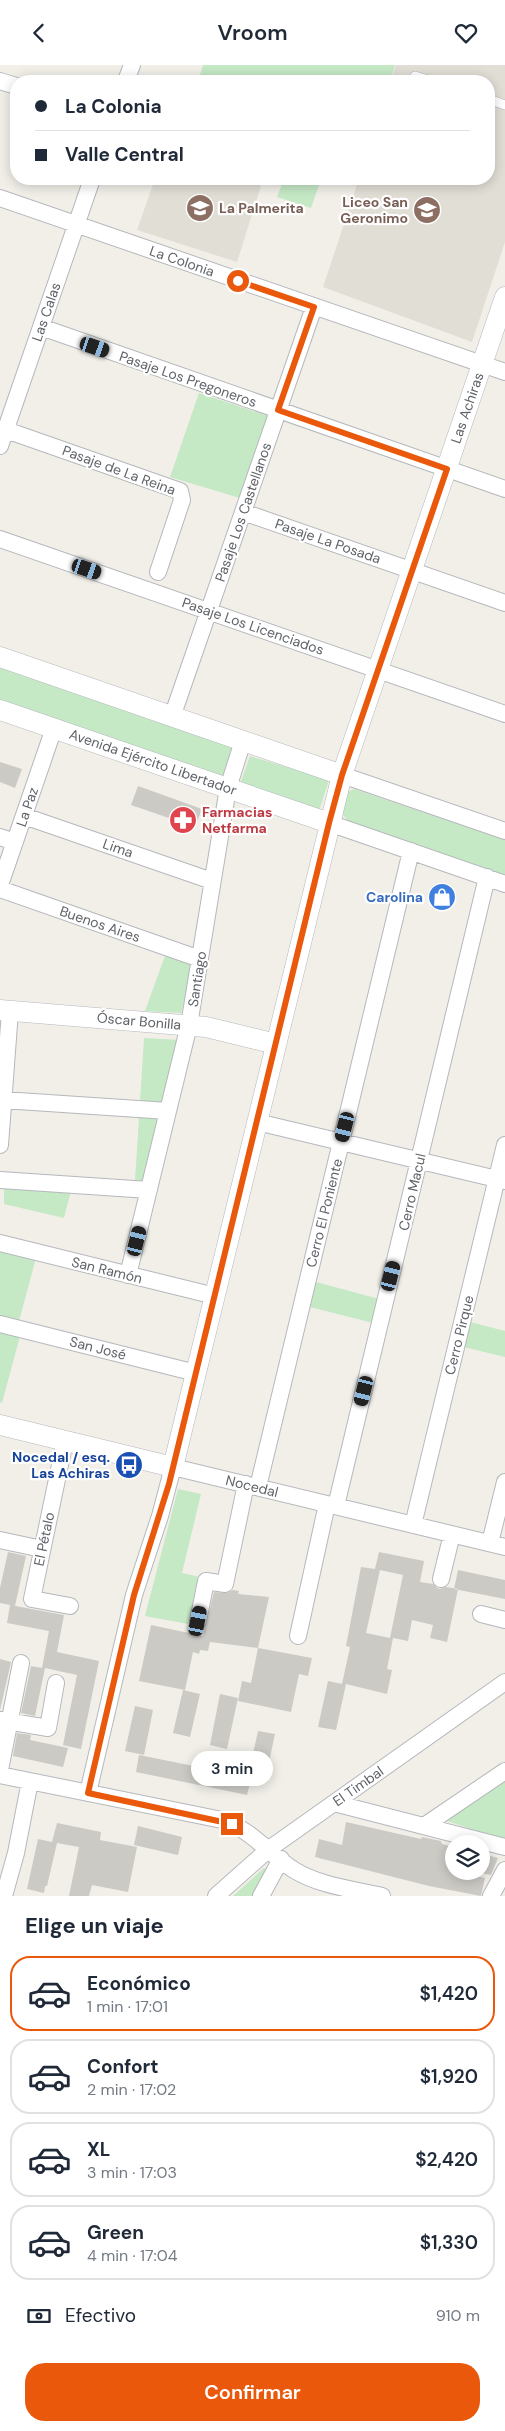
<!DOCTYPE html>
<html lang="es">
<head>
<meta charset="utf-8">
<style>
  body { margin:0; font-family:"DM Sans",sans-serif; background:#f6f6f7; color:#1f2937; height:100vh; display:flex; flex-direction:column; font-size:19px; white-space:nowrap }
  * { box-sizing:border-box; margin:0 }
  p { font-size:16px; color:#747a83 }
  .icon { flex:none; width:28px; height:28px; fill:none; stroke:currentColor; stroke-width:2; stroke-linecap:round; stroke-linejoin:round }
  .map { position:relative; height:1831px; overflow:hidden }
  .drawer { display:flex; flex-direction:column; background:#fff; flex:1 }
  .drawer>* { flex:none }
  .hud { position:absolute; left:10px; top:10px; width:485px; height:110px; border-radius:20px; box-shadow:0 2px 12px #0003; display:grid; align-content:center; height:110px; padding:0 25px; background:#fff }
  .buttons { position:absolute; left:445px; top:1770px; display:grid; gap:10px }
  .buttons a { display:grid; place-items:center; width:45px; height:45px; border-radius:50%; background:#fff; box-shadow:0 2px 12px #0003; font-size:25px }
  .end { position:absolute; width:22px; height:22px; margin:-11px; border:6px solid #ea580c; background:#fff; box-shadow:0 0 0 2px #fff }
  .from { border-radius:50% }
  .bubble { position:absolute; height:35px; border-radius:18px; background:#fff; box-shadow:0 2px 12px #0003; font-size:16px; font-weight:600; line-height:35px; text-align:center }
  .car { position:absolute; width:15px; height:30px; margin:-15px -8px; border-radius:6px; box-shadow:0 0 4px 1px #0007; background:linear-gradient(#222 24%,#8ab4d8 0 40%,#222 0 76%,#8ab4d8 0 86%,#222 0) }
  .hud b { display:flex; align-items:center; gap:18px; height:48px; font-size:19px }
  .hud b+b { border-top:1px solid #e0e1e3 }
  .hud i { width:12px; height:12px; background:#1f2937 }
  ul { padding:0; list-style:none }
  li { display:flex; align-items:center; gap:15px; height:75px; margin:0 10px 8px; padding:0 15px; border:2px solid #e0e1e3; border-radius:20px }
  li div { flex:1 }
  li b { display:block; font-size:19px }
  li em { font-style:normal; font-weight:600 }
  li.selected { border-color:#ea580c }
  li>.icon { width:45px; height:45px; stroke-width:1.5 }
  h2 { padding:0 25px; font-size:22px; line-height:60px }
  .pay { display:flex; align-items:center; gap:12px; height:55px; padding:0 25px; font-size:19px }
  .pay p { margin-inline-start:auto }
  .action { display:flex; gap:10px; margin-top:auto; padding:10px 25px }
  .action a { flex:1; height:58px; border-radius:20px; background:#ea580c; color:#fff; font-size:20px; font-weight:600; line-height:58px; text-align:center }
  header { display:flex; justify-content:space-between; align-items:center; height:65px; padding:0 25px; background:#fff; font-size:22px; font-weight:600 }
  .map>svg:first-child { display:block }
</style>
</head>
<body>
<header><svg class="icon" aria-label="back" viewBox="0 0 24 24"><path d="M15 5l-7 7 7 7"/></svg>Vroom<svg class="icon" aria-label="heart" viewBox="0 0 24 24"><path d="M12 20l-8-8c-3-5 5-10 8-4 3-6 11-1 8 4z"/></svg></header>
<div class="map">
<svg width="505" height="1831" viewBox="0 0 505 1831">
  <rect width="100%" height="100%" fill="#f1efe8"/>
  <path fill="#e1ded6" d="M 396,0 L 505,0 L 505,177 L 472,277 L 323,222 L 359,114 L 489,114 L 489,16 L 390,16 Z
    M 155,114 L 253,114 L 261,121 L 237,197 L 137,165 Z"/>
  <path fill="#c5e8c5" d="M 203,0 L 395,0 L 390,16 L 198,16 Z
    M 284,114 L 321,114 L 311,143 L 277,132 Z
    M 199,328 L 271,352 L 243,434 L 170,412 Z
    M 0,602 L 234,680 L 223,715 L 0,637 Z
    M 250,691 L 329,715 L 319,746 L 240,719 Z
    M 354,724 L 505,775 L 505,812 L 350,758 L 343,750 L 347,727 Z
    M 166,888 L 193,897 L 181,948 L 145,946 Z
    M 144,973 L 181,975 L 146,1117 L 135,1116 Z
    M 4,1120 L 71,1126 L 64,1153 L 4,1139 Z
    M 0,1184 L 36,1193 L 19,1256 L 0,1252 Z
    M 316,1217 L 379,1234 L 373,1258 L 310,1242 Z
    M 470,1257 L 505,1266 L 505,1292 L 464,1282 Z
    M 0,1266 L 20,1271 L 2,1338 L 0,1337 Z
    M 178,1424 L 201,1429 L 182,1508 L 200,1512 L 188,1559 L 145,1551 Z
    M 505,1714 L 505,1775 L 447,1756 Z
    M 264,1803 L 267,1805 L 253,1831 L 233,1831 Z"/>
  <path fill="#cccac5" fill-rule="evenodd" d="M 0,697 L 22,704 L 15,723 L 0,717 Z
    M 138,721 L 202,744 L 195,762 L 131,740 Z
    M 437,825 L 449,828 L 447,839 L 435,836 Z
    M 8,1487 L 26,1491 L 15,1541 L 0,1538 L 0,1523 Z
    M 379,1487 L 424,1496 L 420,1517 L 433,1519 L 439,1524 L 446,1522 L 458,1524 L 447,1577 L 430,1573 L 433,1560 L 412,1555 L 408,1576 L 393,1573 L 387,1604 L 392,1605 L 387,1629 L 346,1619 L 336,1665 L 318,1662 L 328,1616 L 342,1619 L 350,1582 L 346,1581 L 361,1502 L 375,1504 ZM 380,1505 L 403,1510 L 390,1573 L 366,1568 Z
    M 458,1505 L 505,1515 L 505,1534 L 454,1524 Z
    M 233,1525 L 239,1526 L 238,1529 L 269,1532 L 258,1583 L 312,1593 L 308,1611 L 299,1609 L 291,1647 L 238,1636 L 242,1616 L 251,1618 L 258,1583 L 210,1577 L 208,1586 L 200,1585 L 199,1589 L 193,1587 L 185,1625 L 139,1616 L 151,1560 L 203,1571 L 214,1527 L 228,1528 Z
    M 10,1540 L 64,1550 L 57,1587 L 99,1596 L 81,1684 L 63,1680 L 77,1610 L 45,1603 L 35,1651 L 21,1648 L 31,1601 L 42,1603 L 49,1566 L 7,1558 Z
    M 0,1594 L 11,1597 L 0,1645 Z
    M 183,1625 L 200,1629 L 190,1672 L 173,1668 Z
    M 220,1629 L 238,1633 L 227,1684 L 210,1680 Z
    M 135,1641 L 153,1645 L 144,1690 L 125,1686 Z
    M 258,1666 L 275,1669 L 265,1716 L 251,1713 L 247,1730 L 136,1707 L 139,1690 L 248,1712 Z
    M 17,1668 L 31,1670 L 30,1675 L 68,1683 L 63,1702 L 13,1691 Z
    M 346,1757 L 421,1774 L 422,1772 L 441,1776 L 442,1779 L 454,1782 L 454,1806 L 485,1813 L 481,1831 L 429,1821 L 315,1792 L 319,1774 L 342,1780 Z
    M 57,1758 L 101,1767 L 100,1775 L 137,1782 L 128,1827 L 92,1820 L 89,1831 L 69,1831 L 79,1782 L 57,1778 L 47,1821 L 45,1821 L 44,1828 L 27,1824 L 38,1774 L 52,1777 Z
    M 138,1761 L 182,1772 L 178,1790 L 134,1780 Z
    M 483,1789 L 498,1793 L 491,1810 L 481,1808 Z"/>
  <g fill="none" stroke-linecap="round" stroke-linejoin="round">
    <g stroke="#b5b8bc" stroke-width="10">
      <path id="service" d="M 413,16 L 415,11 L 432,16
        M 489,34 L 505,40"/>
    </g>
    <g stroke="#b5b8bc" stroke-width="18">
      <path id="minor" d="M 0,16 L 16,21
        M 126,16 L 132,0
        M 0,133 L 505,307
        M 41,262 L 505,424
        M 6,365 L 180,426 L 182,435 L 158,507
        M 0,381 L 92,114
        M 243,447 L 505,538
        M 0,474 L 505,649
        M 172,652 L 314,242
        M 342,710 L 505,766
        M 24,751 L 212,816
        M 329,758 L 505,819
        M 0,772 L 15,777
        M 0,820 L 54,663
        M 0,824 L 200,894
        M 3,1035 L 168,1046
        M 257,1057 L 505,1116
        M 0,1080 L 10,946
        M 0,1115 L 149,1125
        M 0,1178 L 215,1231
        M 128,1210 L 189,960 L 228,723 L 243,676
        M 0,1259 L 196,1308
        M 65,1376 L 32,1534 L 70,1541
        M 258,1422 L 411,786
        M 336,1441 L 487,812
        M 413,1460 L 505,1080
        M 0,1475 L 42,1484
        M 490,1478 L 505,1417
        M 441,1514 L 452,1469
        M 481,1549 L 505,1555
        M 198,1556 L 206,1516 L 225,1519 L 246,1419
        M 298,1571 L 327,1439
        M 0,1655 L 48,1663 L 56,1618
        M 0,1705 L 21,1598
        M 0,1710 L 222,1755 C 252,1765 269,1789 294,1805 C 320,1821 353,1824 382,1831
        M 88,1728 L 134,1530 L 160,1451 L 173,1402 L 505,1482
        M 334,1738 L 505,1782
        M 424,1761 L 505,1706
        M 4,1831 L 16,1788 L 30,1716
        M 216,1831 L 269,1784 L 505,1617
        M 261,1831 L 281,1794
        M 491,1831 L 505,1805"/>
    </g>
    <g stroke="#b5b8bc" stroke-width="21">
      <path id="tertiary" d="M 0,592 L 342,710
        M 0,645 L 329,758
        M 0,945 L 206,962 L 276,979
        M 0,1360 L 173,1402 L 342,710 L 505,232"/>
    </g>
    <use href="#service" stroke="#fff" stroke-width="9"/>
    <use href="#minor" stroke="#fff" stroke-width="16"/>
    <use href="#tertiary" stroke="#fff" stroke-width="20"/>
  </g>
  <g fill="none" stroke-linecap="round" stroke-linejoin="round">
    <path stroke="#ea580c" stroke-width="6" d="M 232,1759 L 88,1728 L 134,1530 L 169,1419 L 329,758 L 342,710 L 447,404 L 278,345 L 314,242 L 238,216"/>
  </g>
  <defs>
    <g id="school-disc" transform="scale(1.4375)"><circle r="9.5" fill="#8d6e63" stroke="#fff"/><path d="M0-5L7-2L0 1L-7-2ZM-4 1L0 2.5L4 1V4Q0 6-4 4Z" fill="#fff"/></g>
    <g id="pharmacy-disc" transform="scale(1.4375)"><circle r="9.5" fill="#e0444e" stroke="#fff"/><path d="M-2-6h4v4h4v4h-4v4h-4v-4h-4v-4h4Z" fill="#fff"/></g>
    <g id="shop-disc" transform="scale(1.4375)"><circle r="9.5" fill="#3f7fe0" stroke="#fff"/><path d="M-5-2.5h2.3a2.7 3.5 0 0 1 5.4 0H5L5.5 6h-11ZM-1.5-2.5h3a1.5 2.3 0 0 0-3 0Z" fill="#fff"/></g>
    <g id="bus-disc" transform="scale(1.4375)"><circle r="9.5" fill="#1a4fb4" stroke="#fff"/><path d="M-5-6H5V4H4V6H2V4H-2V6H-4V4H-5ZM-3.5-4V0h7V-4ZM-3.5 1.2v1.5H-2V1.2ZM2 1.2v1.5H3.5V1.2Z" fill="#fff"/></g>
  </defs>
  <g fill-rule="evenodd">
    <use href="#school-disc" x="200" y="143"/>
    <use href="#school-disc" x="427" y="145"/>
    <use href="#pharmacy-disc" x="183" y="755"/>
    <use href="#shop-disc" x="442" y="832"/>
    <use href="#bus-disc" x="129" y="1400"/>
  </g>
  <g text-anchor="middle" stroke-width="4.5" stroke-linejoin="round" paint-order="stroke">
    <g font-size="14" font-weight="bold" fill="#785e54" stroke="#fff" text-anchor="end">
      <text x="408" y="142">Liceo San<tspan x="408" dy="16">Geronimo</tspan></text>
      <text x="219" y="148" text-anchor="start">La Palmerita</text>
    </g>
    <g font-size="14" fill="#5f6368" stroke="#fff">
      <text transform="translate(182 196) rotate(19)" y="5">La Colonia</text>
      <text transform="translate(46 247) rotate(-71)" y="5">Las Calas</text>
      <text transform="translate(188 314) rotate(19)" y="5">Pasaje Los Pregoneros</text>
      <text transform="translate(467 343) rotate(-71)" y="5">Las Achiras</text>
      <text transform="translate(119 405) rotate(20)" y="5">Pasaje de La Reina</text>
      <text transform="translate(243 447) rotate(-71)" y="5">Pasaje Los Castellanos</text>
      <text transform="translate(328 476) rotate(19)" y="5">Pasaje La Posada</text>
      <text transform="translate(253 561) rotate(19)" y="5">Pasaje Los Licenciados</text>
      <text transform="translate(153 697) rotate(19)" y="5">Avenida Ejército Libertador</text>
      <text transform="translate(27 742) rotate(-71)" y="5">La Paz</text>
      <text transform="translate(118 783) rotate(19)" y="5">Lima</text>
      <text transform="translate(100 859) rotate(19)" y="5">Buenos Aires</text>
      <text transform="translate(197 914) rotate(-81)" y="5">Santiago</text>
      <text transform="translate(139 956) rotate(5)" y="5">Óscar Bonilla</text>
      <text transform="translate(412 1127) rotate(-77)" y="5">Cerro Macul</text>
      <text transform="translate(324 1148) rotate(-76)" y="5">Cerro El Poniente</text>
      <text transform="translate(107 1205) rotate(14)" y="5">San Ramón</text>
      <text transform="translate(459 1270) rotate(-76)" y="5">Cerro Pirque</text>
      <text transform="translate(98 1283) rotate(14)" y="5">San José</text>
      <text transform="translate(252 1421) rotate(14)" y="5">Nocedal</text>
      <text transform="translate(44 1474) rotate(-78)" y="5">El Pétalo</text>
      <text transform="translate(358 1721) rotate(-35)" y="5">El Timbal</text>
    </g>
    <g font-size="14" font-weight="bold" fill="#be3a42" stroke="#fff" text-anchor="start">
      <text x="202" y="752">Farmacias<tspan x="202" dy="16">Netfarma</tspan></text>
    </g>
    <g font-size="14" font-weight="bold" fill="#366cbe" stroke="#fff" text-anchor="end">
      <text x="423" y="837">Carolina</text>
    </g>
    <g font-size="14" font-weight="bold" fill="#164399" stroke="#fff" text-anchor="end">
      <text x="110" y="1397">Nocedal / esq.<tspan x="110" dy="16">Las Achiras</tspan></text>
    </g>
  </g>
</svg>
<div class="buttons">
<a><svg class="icon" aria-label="layers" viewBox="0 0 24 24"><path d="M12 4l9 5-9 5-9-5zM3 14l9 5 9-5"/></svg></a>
</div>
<i class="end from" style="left:238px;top:216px"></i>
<i class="end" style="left:232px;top:1759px"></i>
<div class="bubble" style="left:191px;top:1686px;width:82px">3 min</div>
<i class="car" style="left:95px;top:282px;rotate:109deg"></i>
<i class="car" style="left:87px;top:504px;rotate:109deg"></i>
<i class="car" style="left:345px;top:1062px;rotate:194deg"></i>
<i class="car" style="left:137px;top:1176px;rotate:14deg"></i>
<i class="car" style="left:391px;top:1211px;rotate:14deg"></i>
<i class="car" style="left:364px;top:1326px;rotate:194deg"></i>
<i class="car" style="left:198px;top:1556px;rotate:11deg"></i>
<div class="hud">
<b><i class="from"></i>La Colonia</b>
<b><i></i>Valle Central</b>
</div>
</div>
<section class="drawer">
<h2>Elige un viaje</h2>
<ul>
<li class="selected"><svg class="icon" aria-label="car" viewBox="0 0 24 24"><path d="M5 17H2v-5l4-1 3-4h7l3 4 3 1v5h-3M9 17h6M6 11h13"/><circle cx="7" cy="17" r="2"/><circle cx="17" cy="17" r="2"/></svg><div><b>Económico</b><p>1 min · 17:01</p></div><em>$1,420</em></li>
<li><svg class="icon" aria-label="car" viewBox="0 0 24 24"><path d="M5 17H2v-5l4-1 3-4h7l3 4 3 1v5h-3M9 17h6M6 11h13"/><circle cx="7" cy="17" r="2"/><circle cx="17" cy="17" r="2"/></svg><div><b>Confort</b><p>2 min · 17:02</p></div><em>$1,920</em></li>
<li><svg class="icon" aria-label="car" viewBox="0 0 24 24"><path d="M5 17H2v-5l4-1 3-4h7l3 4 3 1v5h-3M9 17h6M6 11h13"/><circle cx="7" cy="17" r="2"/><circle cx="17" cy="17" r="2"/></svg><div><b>XL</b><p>3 min · 17:03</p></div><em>$2,420</em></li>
<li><svg class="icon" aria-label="car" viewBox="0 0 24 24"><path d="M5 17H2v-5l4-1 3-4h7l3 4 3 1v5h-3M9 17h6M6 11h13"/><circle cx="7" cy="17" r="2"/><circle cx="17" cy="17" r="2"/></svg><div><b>Green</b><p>4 min · 17:04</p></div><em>$1,330</em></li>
</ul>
<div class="pay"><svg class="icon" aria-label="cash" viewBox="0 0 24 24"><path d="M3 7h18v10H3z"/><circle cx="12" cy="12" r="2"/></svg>Efectivo<p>910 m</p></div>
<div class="action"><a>Confirmar</a></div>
</section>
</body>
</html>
